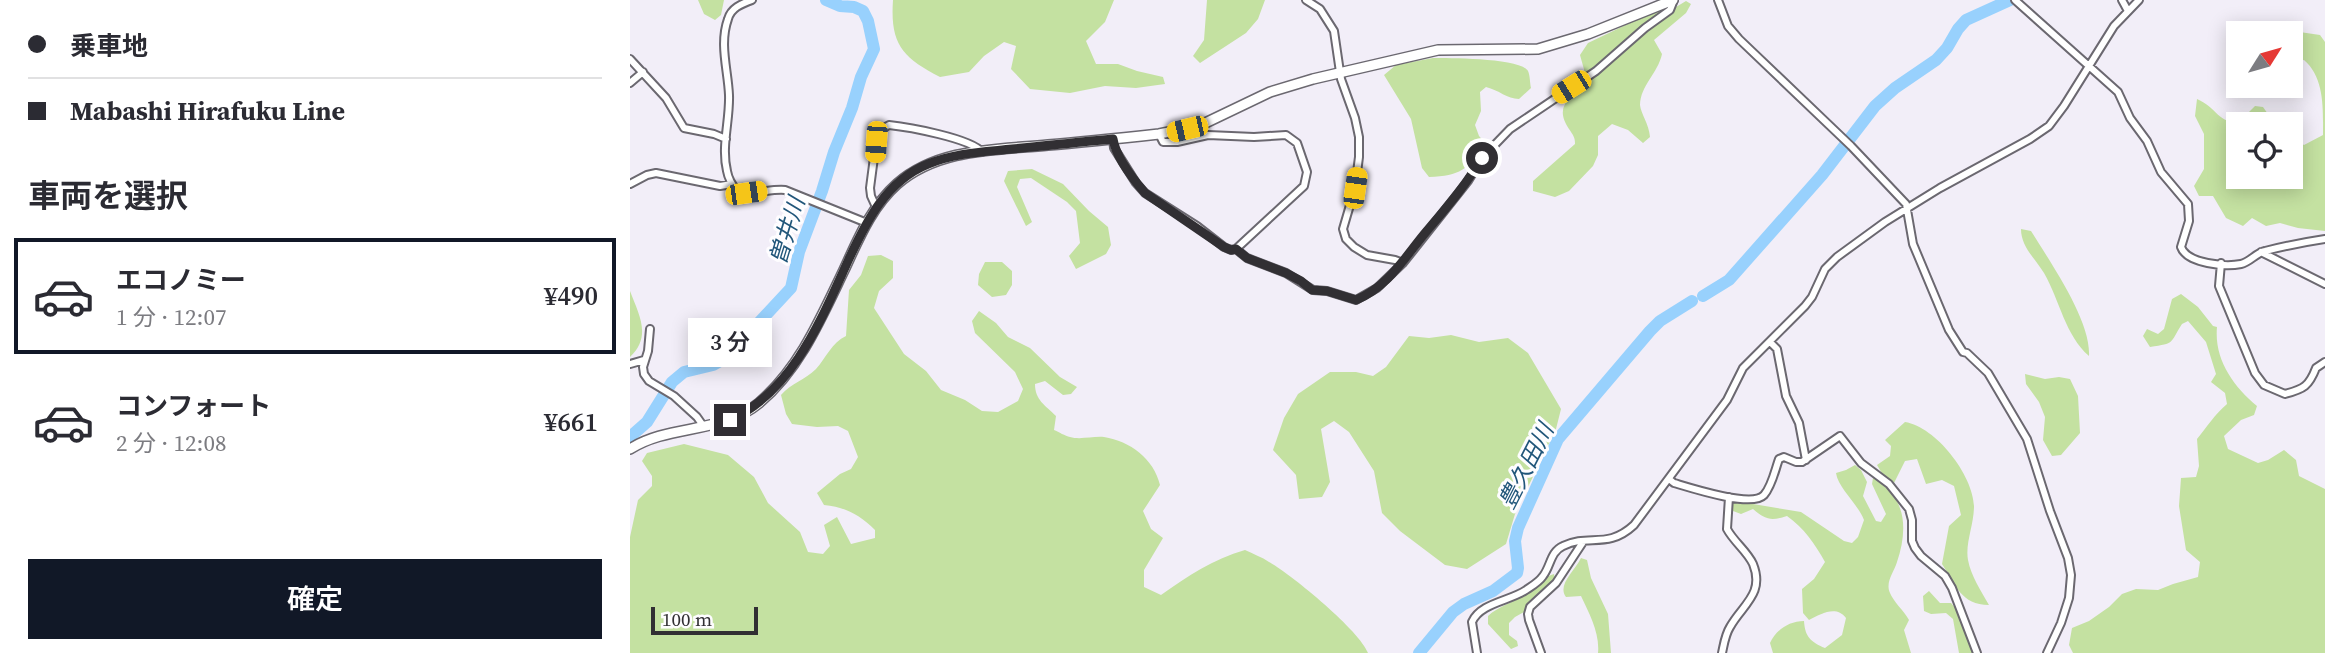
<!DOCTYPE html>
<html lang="ja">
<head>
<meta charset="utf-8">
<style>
  body { margin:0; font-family:"Source Serif 4","Noto Sans JP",serif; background:#f7f7f7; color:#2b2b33; height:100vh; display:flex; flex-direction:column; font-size:26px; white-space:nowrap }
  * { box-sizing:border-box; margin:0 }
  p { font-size:23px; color:#7c7c81 }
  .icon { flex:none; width:38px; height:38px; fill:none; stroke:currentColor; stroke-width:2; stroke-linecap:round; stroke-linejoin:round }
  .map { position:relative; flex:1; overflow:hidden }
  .side { display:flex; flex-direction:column; background:#fff; width:630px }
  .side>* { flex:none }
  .hud { display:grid; align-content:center; height:154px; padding:0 28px; background:#fff }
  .needle { width:46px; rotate:53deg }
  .buttons { position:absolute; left:1596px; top:21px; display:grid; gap:14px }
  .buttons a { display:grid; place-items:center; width:77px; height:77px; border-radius:0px; background:#fff; box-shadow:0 4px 18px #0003; font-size:35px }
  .scale { position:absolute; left:21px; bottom:18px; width:107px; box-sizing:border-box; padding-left:7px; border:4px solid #312f33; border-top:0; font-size:19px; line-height:24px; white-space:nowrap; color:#312f33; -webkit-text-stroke:5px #fefdff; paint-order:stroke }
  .end { position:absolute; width:32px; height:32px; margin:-16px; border:9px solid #312f33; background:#fff; box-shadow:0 0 0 4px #fff }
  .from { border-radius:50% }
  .bubble { position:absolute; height:49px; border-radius:0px; background:#fff; box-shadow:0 4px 18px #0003; font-size:23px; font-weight:600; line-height:49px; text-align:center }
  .car { position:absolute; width:21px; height:42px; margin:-21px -10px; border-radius:9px; box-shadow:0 0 5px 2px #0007; background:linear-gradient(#f5c518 24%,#345 0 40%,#f5c518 0 76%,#345 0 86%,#f5c518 0) }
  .hud b { display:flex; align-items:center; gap:24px; height:66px; font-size:26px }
  .hud b+b { border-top:2px solid #e1e1e2 }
  .hud i { width:18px; height:18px; background:#2b2b33 }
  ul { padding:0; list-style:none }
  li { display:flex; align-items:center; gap:21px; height:116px; margin:0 14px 10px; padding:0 14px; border:4px solid transparent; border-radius:0px }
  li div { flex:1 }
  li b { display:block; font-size:26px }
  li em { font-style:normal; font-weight:600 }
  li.active { border-color:#111827 }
  li>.icon { width:63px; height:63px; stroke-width:1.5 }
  h2 { padding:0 28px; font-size:32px; line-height:84px }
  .cta { display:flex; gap:14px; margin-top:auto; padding:14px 28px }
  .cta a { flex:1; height:80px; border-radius:0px; background:#111827; color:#fff; font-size:28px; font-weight:600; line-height:80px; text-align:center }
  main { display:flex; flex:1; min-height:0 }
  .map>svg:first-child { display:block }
</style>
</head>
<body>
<main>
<section class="side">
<div class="hud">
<b><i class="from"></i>乗車地</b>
<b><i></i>Mabashi Hirafuku Line</b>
</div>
<h2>車両を選択</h2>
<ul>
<li class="active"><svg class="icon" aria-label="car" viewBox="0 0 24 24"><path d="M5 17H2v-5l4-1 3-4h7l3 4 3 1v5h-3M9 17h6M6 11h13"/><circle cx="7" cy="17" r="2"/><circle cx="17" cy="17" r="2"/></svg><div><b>エコノミー</b><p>1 分 · 12:07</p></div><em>¥490</em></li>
<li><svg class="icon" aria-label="car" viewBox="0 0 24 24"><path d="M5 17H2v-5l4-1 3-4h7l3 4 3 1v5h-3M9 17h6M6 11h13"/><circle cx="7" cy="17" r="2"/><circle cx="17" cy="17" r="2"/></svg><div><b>コンフォート</b><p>2 分 · 12:08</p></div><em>¥661</em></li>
</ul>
<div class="cta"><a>確定</a></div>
</section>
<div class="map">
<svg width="1695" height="653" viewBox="0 0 1695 653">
  <rect width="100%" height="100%" fill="#f2eef8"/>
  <path fill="#c4e1a1" d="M 68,0 L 94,0 L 91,15 L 85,20 L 74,14 Z
    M 263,0 L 484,0 L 475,22 L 456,41 L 466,64 L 488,64 L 507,71 L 533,77 L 535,84 L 506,88 L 475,86 L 440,93 L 400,89 L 381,69 L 386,46 L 374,42 L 354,56 L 339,72 L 310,77 C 272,57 260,44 263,0 Z
    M 577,0 L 635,0 L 628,19 L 616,33 L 570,63 L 563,56 L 574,40 Z
    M 1056,1 L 1061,4 L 1056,13 L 1024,40 L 1032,54 C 1028,73 1010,86 1010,105 C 1011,114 1019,124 1020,137 L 1013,143 L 998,130 L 982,124 L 968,136 L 968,155 L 963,166 L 939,191 L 925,197 L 903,191 L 903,181 L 945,144 C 945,137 943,135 939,129 C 924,107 939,98 954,86 L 955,73 L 950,55 L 958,43 L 1027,10 L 1041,10 Z
    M 1663,31 L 1690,35 L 1695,42 L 1695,231 L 1668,228 L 1650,223 L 1636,226 L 1622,218 L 1613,226 L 1596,218 L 1583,196 L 1569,196 L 1564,186 L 1574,169 L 1574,134 L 1565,116 L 1567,99 C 1587,108 1585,119 1607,124 L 1625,106 L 1633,107 L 1645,124 L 1608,124 L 1608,177 L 1661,177 L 1661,137 L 1674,145 L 1693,135 C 1693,110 1695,78 1674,60 L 1661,63 L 1661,33 Z
    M 803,58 C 819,58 891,58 898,71 C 900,75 900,84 901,88 L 889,99 C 877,99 869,90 856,87 L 850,92 L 851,111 L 845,125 L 849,136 L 858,146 C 836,169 831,176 799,177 L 792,168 L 781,119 L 754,75 L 766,65 Z
    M 402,169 L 433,184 L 459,211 L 478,227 L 481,245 L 476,254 L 446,269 L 439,256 L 450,243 L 446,211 L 437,202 L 401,178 L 390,179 L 387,187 L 402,222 L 396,226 L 374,181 L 378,171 Z
    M 1391,229 L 1401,231 C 1420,262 1461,320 1459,356 C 1435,335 1430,301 1414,273 C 1405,258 1391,247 1391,229 Z
    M 251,255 L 263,261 L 263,278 L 249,291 L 244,308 L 274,354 L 296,371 L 311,390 L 335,400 L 352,411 L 368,412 L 388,401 L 393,389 L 385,372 L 345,333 L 342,321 L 349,311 L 366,323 L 378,337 L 400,348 L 430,377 L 447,387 L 441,394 L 433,395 L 415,381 L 405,384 C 405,400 415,405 426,416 L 424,430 C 429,432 435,436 440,437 C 450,440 463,436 474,437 C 500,441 524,459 530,485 L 513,511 L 521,529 L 533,538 L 514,570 L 514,587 L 531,595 C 558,576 583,559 615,550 C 623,554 632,557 639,562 C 662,575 730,631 738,653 L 0,653 L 0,537 L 8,500 L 22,486 L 22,476 L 12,461 L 17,453 L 54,444 L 98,455 L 124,477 L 138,503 L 170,532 L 178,552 L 193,554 L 200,546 L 194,525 L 207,517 L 221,544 L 245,538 L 245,530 C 230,515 215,507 194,505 L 187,493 L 210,474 L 221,469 L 228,457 L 218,431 L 208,426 L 187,427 L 162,424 L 156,414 L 151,395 C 161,383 175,380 186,369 C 196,358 202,342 216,336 L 219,290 L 231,275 L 238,256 Z
    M 355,262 L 372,262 L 382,271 L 382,285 L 376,295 L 362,297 L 348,285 L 349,274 Z
    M 0,291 C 9,315 22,336 0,357 Z
    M 1551,294 L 1568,307 L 1583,326 L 1587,327 C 1584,359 1603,386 1627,406 L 1624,415 L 1611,420 L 1594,436 L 1598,449 L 1628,463 L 1638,460 L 1654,450 L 1666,460 L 1669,476 L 1695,489 L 1695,653 L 1443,653 L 1439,645 L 1442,628 L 1459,621 L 1479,607 L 1492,594 L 1506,589 L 1528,590 L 1543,584 L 1568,577 L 1570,562 L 1556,550 L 1549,506 L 1551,478 L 1566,477 L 1569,466 L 1567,439 C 1577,427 1584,415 1597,404 L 1595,393 L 1581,382 L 1586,374 L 1576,342 L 1558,321 L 1552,324 C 1539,344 1546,343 1520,347 L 1513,336 L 1517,329 L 1528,334 L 1534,329 L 1542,299 Z
    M 821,335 L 849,342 L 878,338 L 898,353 L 931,409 L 926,429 L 885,514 L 876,544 L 837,569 L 815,565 L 770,531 L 752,513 L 744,471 L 719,432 L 704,421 L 691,429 L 700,482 L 692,497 L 669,499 L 666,475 L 643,450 L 654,418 L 668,394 L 700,372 L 726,372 L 743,376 L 756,367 L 779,336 L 799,338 Z
    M 1395,374 L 1415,379 L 1429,377 L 1440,379 L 1448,396 L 1450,433 L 1431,455 L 1422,456 L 1413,440 L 1415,417 L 1409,402 L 1396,384 Z
    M 1275,422 C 1306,427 1343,475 1344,506 C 1344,525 1335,543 1338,560 C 1341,576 1351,591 1359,605 C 1331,605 1326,585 1312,564 L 1319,526 L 1331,515 L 1324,486 L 1312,480 L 1296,484 L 1287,459 L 1275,461 L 1264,483 L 1253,475 L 1247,465 L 1260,456 L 1261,446 L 1255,440 Z
    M 1225,465 L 1231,470 L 1237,482 L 1233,496 L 1246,521 L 1251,522 L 1256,514 L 1242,484 L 1243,478 C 1277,497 1278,529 1267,562 C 1264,572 1255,582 1260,593 C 1263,601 1274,611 1279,620 L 1274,630 L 1281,653 L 1143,653 L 1140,643 C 1146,630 1159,621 1174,621 C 1175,637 1181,642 1195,648 L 1212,635 L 1216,618 C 1206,605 1191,614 1179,620 L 1173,613 L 1172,589 L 1184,579 L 1195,562 C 1185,544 1174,528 1157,516 C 1141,521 1136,520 1123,509 L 1111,514 L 1103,511 L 1103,503 L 1111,502 L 1171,512 L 1214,541 L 1222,543 L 1228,537 L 1234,520 C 1228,504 1208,488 1206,473 L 1216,470 Z
    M 951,558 L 957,560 L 961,578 L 978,614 L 981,653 L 968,653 C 970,633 959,613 951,596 L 936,597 C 927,585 944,572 951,558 Z
    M 924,574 L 925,580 L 914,592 L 901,601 L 894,612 L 885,617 L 879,623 L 879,635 L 887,641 L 888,646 L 881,649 L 858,624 L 858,616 C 870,605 888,601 902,591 C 909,585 914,577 924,574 Z
    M 1299,591 L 1310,603 L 1321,603 L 1327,610 L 1343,653 L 1329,653 L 1323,619 L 1316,613 L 1301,614 L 1294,611 L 1293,596 Z"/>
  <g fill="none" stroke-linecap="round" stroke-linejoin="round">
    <path stroke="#98d1fd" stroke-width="12" d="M 1073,296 L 1099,280 L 1192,175 L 1245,106 L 1265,88 L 1306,60 L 1317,48 L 1328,29 L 1336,20 L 1380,0
      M 0,437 L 17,422 L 42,382 L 54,372 L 83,365 L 97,357 L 161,288 L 169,252 L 192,191 L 204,152 L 222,108 L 231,77 L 244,49 L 238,21 L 233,11 L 224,7 L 210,6 L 196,0
      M 789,653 L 823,612 L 834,604 L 863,591 L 887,573 L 888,568 L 885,541 L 888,528 L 928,439 L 1020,331 L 1030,321 L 1062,301"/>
    <g stroke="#6b6870" stroke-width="10">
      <path id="street" d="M 122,0 C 111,4 101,8 98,19 C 89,44 98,70 99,95 C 100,120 91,146 97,171 C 98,177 102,186 107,190 C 116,197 142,188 155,190 L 237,223
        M 676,0 L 690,9 L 704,31 L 711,79 L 725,118 L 729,137 L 729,157 L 725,188 L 713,229 L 716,239 L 724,247 L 737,255 L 765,260 L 773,263
        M 1088,0 L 1098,26 L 1109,39 L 1221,146 L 1276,204 L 1283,244 L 1319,330 L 1333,352 L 1337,353 L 1358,373 L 1397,439 L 1420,511 L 1438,558 L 1441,575 L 1439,598 L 1431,623 L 1417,653
        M 1385,0 L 1488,92 L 1500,118 L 1517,141 L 1531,172 L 1558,204 L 1559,221 L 1551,247 C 1557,264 1596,267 1611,264 C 1620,262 1626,253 1635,251 C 1655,246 1675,242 1695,239
        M 1492,0 L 1498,11
        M 0,59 L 36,98 L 54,128 L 84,134 L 96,139
        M 0,83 L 13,72
        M 529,134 L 533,142 L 547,142 L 578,135 L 624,137 L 656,135 L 667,143 L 677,172 L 674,186 L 606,249
        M 483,139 L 484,148 L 506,183 L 515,193 L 567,226 L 594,247 L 601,250 L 606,249 L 617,258 L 656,273 L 683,290 L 697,291 L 726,300 L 747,288 L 773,263 L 838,181 L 852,158 L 880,129 L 966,71 L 1015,28 L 1040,10 L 1044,0
        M 0,184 L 17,175 L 26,173 L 90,186 L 102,184
        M 246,207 L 241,196 L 240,188 L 246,142 L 252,129 L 259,125 C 278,127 340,138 352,152
        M 1631,252 L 1695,284
        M 1591,263 L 1589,286 L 1625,373 L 1634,385 L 1655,394 C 1674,389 1679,386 1686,368 L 1695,362
        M 20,329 L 18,351 L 13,367 L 14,374 L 19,381 L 44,396 L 67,417 L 74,427
        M 1140,342 L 1147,349 L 1156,396 L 1169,423 L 1176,460
        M 0,364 L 14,360
        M 1039,479 L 1044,483 C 1061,488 1122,508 1134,495 C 1142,486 1145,470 1149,459 L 1154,457 L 1166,462 L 1172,462 L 1210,436 L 1231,463 L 1259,484 L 1279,509 L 1282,520 L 1282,541 L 1285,548 L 1291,556 L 1315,576 L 1322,588 L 1347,653
        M 847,653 L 842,622 C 850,603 880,601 896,590 C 902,586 909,582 913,576 C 921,566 920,552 933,546 C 959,533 977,550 1004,525 L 1097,400 L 1113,368 L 1175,306 L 1182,297 L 1195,269 L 1207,257 L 1255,222 L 1310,188 L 1400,139 L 1419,126 L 1434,106 L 1484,26 L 1509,0
        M 911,653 L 899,620 L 898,614 L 900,607 L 926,583 L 953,542
        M 1092,653 C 1094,644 1095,635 1100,627 C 1112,605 1135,594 1123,564 C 1117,551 1104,542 1097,529 L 1099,497"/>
    </g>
    <g stroke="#6b6870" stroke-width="12">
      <path id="secondary" d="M 0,449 C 39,424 92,434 129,403 C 170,368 191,318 214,270 C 228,240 241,207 267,184 C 308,148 366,150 418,145 C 455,142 492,138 529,134 L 569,126 L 640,92 L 683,79 L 808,50 L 908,49 L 958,34 L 1043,0"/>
    </g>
    <use href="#street" stroke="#fff" stroke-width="6"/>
    <use href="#secondary" stroke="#fff" stroke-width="9"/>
  </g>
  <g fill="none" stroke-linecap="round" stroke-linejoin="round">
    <path stroke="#312f33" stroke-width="9" d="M 100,420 C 163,391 191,320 218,261 C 236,222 256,181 298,164 C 324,153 353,152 382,149 C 415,146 449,142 483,139 C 486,158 503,179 515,193 L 594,247 L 601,250 L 606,249 L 617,258 L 656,273 L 671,281 L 682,290 L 697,291 L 726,300 C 758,287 775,257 796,232 C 816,208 836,185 852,158"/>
  </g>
  <g text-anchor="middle" stroke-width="6" stroke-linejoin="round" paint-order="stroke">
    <g font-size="23" font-style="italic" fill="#21567a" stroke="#fefdff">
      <text transform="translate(157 231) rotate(-73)" y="8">曽井川</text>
      <text transform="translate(896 466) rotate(-63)" y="8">豊久田川</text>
    </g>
  </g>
</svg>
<div class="buttons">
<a><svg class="needle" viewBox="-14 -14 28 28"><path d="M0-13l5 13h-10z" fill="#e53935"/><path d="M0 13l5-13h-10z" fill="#7c7c81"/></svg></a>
<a><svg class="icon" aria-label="locate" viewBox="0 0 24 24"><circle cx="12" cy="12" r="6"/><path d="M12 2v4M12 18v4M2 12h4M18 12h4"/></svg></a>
</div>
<div class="scale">100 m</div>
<i class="end from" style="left:852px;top:158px"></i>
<i class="end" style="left:100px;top:420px"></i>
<div class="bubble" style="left:58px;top:318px;width:84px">3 分</div>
<i class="car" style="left:941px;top:87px;rotate:238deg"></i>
<i class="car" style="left:557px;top:129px;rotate:257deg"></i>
<i class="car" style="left:246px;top:142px;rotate:184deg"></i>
<i class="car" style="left:725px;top:188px;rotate:8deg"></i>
<i class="car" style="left:116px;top:193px;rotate:82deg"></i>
</div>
</main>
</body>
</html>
